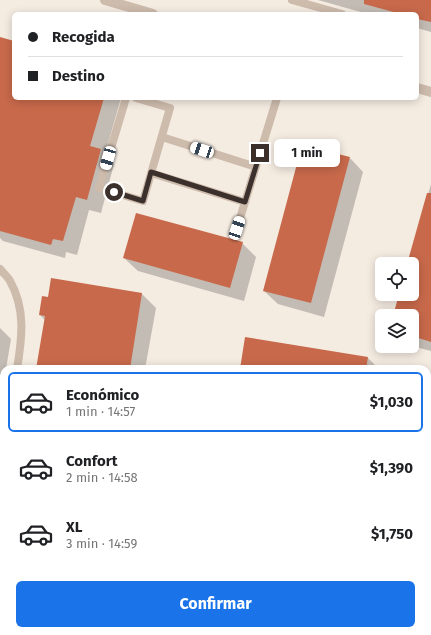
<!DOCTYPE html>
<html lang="es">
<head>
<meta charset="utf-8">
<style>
  body { margin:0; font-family:"Fira Sans",sans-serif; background:#f6f6f6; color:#202124; height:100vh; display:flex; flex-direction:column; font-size:15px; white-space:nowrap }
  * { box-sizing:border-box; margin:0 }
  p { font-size:13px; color:#757577 }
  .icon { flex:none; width:22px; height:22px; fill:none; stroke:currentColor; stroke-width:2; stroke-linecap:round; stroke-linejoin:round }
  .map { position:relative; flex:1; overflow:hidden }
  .drawer { position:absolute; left:0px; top:365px; width:431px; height:270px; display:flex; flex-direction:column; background:#fff; border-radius:12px 12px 0 0; box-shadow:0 2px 10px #0003 }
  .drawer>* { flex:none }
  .top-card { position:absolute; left:12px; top:12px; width:407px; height:88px; border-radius:6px; box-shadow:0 2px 10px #0003; display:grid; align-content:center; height:88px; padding:0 16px; background:#fff }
  .fabs { position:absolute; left:375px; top:257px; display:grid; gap:8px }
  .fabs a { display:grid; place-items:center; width:44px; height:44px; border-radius:6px; background:#fff; box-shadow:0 2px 10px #0003; font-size:20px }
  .end { position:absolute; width:18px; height:18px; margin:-9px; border:5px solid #3b302b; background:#fff; box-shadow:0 0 0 2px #fff }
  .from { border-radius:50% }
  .bubble { position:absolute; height:28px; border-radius:6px; background:#fff; box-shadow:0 2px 10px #0003; font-size:13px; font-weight:700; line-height:28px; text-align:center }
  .car { position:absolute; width:12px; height:24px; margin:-12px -6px; border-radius:5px; box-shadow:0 0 3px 1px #0007; background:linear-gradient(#fff 24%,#345 0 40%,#fff 0 76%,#345 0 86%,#fff 0) }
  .top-card b { display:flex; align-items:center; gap:14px; height:38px; font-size:15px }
  .top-card b+b { border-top:1px solid #e0e0e0 }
  .top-card i { width:10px; height:10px; background:#202124 }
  ul { padding:7px 0 0; list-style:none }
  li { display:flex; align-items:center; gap:12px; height:60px; margin:0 8px 6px; padding:0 8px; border:2px solid transparent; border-radius:6px }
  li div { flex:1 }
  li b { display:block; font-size:15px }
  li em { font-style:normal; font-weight:700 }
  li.on { border-color:#1a73e8 }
  li>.icon { width:36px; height:36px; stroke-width:1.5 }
  .action { display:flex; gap:8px; margin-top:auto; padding:8px 16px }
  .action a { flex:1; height:46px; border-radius:6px; background:#1a73e8; color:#fff; font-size:16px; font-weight:700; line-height:46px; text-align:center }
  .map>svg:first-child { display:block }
</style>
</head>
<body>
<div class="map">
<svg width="431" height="635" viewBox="0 0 431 635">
  <rect width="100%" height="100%" fill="#f4ebe1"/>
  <path fill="#0003" d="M 318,0 L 431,0 L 431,32 L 417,28 L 417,14 L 368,14 Z
    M 0,38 L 14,42 L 14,98 L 121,98 L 105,154 L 114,164 L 101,213 L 89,210 L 77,255 L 66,252 L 65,258 L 3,241 L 0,238 Z
    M 350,158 L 363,172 L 324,317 L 278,304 L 264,291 Z
    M 431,184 L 431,351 L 412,346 L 412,316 L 394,316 L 400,294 L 412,294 L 412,264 L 408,264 Z
    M 242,243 L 256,257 L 244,301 L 138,271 L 124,258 Z
    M 52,279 L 142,294 L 156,308 L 145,369 L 37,369 L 45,320 L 40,315 L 49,298 Z
    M 0,328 L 11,339 L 6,369 L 4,369 L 4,381 L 0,405 Z
    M 246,338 L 368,358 L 379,369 L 241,369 Z
    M 427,392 L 431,392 L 431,629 L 427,628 Z"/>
  <path fill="#c8694b" d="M 364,0 L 431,0 L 431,22 L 417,19 L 417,14 L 401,14 L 364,4 Z
    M 0,37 L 14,41 L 14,98 L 104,98 L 90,146 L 101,149 L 87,200 L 76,197 L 63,241 L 53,239 L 51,245 L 0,231 Z
    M 302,145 L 350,157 L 311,303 L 263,291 Z
    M 427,193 L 431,193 L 431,342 L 412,336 L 412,316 L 393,316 L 399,294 L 412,294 L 412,264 L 407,264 Z
    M 136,213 L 243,242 L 230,288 L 123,258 Z
    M 51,278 L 142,293 L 130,369 L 36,369 L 45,316 L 39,315 L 42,296 L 48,297 Z
    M 245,337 L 368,357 L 366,369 L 240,369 Z"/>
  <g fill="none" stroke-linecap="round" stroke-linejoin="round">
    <path stroke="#cdbbac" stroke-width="8" d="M 292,0 L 342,14
      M 126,98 L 99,188 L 143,201 L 170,108 L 136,98
      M 162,137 L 256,167
      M 151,173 L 245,202
      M 237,228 L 277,98
      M 0,269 C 3,273 8,277 10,281 C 26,309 22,339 17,369
      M 0,479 L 4,454"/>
    <path stroke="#cdbbac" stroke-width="10" d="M 105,0 L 153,14
      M 417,88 L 431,92
      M 0,605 L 4,605
      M 182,631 L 209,635"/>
  </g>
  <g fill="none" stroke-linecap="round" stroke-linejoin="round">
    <path stroke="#3b302b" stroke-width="5" d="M 114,192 L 143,201 L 151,172 L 245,202 L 260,153"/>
  </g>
</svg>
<div class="fabs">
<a><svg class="icon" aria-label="locate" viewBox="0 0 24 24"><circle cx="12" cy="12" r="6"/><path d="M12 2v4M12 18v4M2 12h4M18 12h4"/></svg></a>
<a><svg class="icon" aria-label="layers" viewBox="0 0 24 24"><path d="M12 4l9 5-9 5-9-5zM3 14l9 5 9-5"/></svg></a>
</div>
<i class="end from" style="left:114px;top:192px"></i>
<i class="end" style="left:260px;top:153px"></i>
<div class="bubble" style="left:274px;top:139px;width:66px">1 min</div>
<i class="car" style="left:202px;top:150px;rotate:288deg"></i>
<i class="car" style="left:108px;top:158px;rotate:196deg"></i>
<i class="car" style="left:237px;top:228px;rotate:18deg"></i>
<div class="top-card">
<b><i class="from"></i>Recogida</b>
<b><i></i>Destino</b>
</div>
<section class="drawer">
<ul>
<li class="on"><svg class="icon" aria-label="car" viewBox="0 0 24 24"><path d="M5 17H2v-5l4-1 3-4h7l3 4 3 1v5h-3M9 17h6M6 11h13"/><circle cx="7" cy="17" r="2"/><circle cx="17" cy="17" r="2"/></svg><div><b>Económico</b><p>1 min · 14:57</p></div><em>$1,030</em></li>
<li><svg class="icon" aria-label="car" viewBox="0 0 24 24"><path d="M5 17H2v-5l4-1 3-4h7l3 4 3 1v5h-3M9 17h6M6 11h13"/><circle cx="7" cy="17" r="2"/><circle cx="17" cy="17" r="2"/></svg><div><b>Confort</b><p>2 min · 14:58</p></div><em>$1,390</em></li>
<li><svg class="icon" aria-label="car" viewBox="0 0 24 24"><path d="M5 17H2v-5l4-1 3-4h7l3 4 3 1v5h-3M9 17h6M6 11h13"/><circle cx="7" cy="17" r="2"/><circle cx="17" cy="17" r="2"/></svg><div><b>XL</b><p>3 min · 14:59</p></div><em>$1,750</em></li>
</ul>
<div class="action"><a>Confirmar</a></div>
</section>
</div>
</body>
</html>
